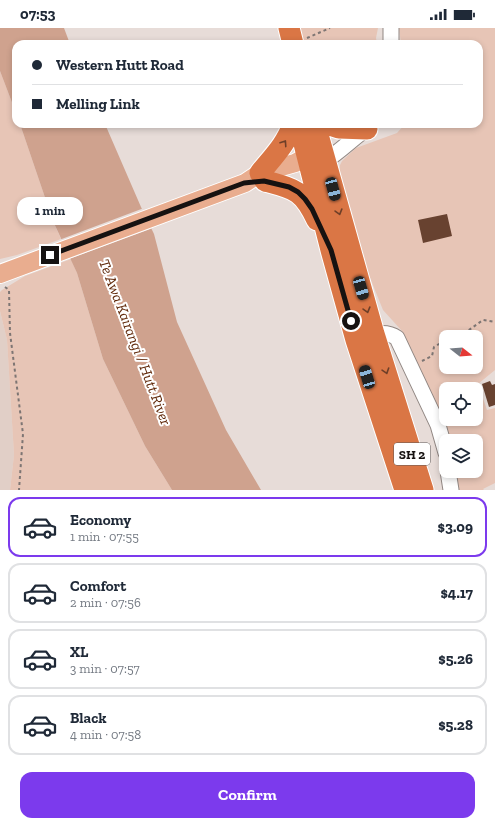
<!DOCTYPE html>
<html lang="en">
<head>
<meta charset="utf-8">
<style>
  body { margin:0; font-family:"Zilla Slab",serif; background:#f2f2f3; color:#1f2937; height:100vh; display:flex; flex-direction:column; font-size:15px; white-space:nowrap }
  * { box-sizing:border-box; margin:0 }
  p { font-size:13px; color:#747a83 }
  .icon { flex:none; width:22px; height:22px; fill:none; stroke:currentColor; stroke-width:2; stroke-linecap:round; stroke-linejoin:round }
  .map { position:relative; height:462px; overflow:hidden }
  .panel { display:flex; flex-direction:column; background:#fff; flex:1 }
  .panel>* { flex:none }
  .guide { position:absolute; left:12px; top:12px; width:471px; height:88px; border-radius:12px; box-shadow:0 2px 6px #0003; display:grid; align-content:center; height:88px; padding:0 20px; background:#fff }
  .needle { width:26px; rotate:107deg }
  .tools { position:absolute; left:439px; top:302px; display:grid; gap:8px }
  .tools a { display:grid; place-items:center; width:44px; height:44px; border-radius:8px; background:#fff; box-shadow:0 2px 6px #0003; font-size:20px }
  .end { position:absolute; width:18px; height:18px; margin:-9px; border:5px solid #161211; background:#fff; box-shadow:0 0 0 2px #fff }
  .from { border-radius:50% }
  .bubble { position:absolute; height:28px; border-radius:12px; background:#fff; box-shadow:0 2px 6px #0003; font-size:13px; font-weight:700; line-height:28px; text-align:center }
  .car { position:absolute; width:12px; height:24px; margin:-12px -6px; border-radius:5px; box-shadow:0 0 3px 1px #0007; background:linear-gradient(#222 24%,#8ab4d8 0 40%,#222 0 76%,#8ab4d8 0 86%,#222 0) }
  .guide b { display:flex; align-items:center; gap:14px; height:38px; font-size:15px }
  .guide b+b { border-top:1px solid #e0e1e3 }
  .guide i { width:10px; height:10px; background:#1f2937 }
  ul { padding:7px 0 0; list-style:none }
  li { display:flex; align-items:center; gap:12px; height:60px; margin:0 8px 6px; padding:0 12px; border:2px solid #e0e1e3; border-radius:12px }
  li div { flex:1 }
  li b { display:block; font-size:15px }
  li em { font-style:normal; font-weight:700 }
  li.active { border-color:#7c3aed }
  li>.icon { width:36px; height:36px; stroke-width:1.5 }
  .action { display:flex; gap:8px; margin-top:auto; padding:8px 20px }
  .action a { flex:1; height:46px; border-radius:12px; background:#7c3aed; color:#fff; font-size:16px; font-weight:700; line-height:46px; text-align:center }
  .status { display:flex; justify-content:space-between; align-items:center; height:28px; padding:0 20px; background:#fff; direction:ltr }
  .status svg { height:11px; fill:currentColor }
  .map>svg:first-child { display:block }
</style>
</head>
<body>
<div class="status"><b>07:53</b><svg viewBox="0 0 49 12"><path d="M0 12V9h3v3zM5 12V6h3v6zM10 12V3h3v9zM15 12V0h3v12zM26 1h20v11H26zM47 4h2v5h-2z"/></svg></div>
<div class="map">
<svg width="495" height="462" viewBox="0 0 495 462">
  <rect width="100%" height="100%" fill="#e7dcd8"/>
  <path fill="#e1cfc7" d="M 0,283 L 7,312 L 14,427 L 10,462 L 0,462 Z"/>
  <path fill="#e7c5b6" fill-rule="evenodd" d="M 299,0 L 378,0 L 376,10 L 377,16 L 303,16 Z
    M 399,0 L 495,0 L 495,342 L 478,356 L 487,382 L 495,380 L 495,455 L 483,461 L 484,462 L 455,462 L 452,443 L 476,443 L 476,413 L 447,413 L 406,320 L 402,303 L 383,282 L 358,220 L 339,151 L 340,137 L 342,133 L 356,120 L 397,105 L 405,96 L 479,96 L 479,16 L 401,16 ZM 446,309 L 476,309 L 476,339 L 446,339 ZM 446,361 L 476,361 L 476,391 L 446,391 Z
    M 0,43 L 16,85 L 16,96 L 20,96 L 53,193 L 61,211 L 17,227 L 0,231 Z
    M 71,231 L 77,245 L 103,331 L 145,418 L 172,462 L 10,462 L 14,427 L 7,312 L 0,283 L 0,264 L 2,262 L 25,248 Z"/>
  <path fill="#cfa28e" d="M 0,0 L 64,0 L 70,16 L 16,16 L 16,85 L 0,43 Z
    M 20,96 L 105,96 L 141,179 L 154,206 L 177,294 L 226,402 L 261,462 L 172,462 L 145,418 L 103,331 L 77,245 L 53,193 Z"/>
  <path fill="#e7dcd8" d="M 144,180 L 153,200 L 69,231 L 59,212 Z"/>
  <path fill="#684230" d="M 447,186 L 452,208 L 423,215 L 418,192 Z
    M 490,353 L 492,357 L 495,356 L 495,377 L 489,379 L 482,356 Z"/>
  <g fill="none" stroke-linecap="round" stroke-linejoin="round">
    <g stroke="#918783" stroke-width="17">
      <path id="minor" d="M 391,0 L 391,16
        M 325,133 C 341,123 354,109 369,99
        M 365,309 C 376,305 387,303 397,310 L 438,397 L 446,425
        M 448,443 L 451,462"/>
    </g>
    <g stroke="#fff" stroke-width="20">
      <path id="major" d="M 0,246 L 245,155 L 260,145 L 295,135 L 319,122"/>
    </g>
    <g stroke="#fff" stroke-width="23">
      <path id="highway" d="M 289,0 L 293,16
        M 299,96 L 331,222 L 356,312 L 405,462
        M 315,96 L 374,306 L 423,462
        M 327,96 L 339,100 L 367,101
        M 260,145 C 273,129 287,115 293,96
        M 265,153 C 295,161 303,162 317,192"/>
    </g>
    <path stroke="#7d7573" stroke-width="2" stroke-dasharray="3 3" stroke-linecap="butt" d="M 307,10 L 330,0
      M 5,259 L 9,262 L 10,305 L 23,406 L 19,462
      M 459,309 L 483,292 L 495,294
      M 422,333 L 432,328 L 434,319 L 439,316 L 446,318"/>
    <use href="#minor" stroke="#fff" stroke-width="15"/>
    <use href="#major" stroke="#e9ad8f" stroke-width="18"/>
    <use href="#highway" stroke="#da7645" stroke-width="21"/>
  </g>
  <defs><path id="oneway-chevron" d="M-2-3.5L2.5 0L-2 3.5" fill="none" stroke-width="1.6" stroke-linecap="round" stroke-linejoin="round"/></defs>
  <g stroke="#6e3f28">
    <use href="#oneway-chevron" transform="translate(284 115) rotate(-56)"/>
    <use href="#oneway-chevron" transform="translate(339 184) rotate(74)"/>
    <use href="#oneway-chevron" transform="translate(367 282) rotate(74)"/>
    <use href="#oneway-chevron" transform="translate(386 343) rotate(72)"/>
  </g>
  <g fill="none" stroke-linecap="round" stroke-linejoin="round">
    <path stroke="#161211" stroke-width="5" d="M 50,227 L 244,155 L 264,153 L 289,159 L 298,164 L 305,171 L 312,181 L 331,222 L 351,293"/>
  </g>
  <g text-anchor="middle" stroke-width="4" stroke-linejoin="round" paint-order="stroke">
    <rect fill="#fff" stroke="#5c5958" stroke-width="1" x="394" y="415" width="36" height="22" rx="3"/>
    <g font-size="13" font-weight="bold" fill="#161211">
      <text x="412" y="431">SH 2</text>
    </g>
    <g font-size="15" font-style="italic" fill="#602809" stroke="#fff">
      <text transform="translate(135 314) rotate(69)" y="5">Te Awa Kairangi / Hutt River</text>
    </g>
  </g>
</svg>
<div class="tools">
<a><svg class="needle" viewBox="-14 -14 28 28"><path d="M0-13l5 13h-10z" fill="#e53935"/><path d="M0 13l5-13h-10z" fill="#747a83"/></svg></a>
<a><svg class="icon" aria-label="locate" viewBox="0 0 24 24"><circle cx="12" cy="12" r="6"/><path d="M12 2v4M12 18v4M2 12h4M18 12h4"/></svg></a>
<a><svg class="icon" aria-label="layers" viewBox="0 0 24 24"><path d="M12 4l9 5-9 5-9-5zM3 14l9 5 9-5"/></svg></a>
</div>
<i class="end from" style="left:351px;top:293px"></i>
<i class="end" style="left:50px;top:227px"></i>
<div class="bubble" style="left:17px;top:169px;width:66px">1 min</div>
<i class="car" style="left:333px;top:161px;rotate:165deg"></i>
<i class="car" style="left:361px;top:260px;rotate:164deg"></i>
<i class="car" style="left:367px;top:349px;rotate:343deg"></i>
<div class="guide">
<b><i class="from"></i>Western Hutt Road</b>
<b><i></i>Melling Link</b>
</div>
</div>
<section class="panel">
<ul>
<li class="active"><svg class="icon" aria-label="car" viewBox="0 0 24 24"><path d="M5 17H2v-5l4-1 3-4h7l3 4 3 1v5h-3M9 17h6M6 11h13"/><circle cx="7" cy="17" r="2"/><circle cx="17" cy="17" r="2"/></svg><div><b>Economy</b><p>1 min · 07:55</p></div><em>$3.09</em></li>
<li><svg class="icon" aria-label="car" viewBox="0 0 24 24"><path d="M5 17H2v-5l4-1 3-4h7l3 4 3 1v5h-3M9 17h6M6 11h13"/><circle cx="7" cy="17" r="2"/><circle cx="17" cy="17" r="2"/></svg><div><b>Comfort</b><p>2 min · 07:56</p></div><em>$4.17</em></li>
<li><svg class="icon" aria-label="car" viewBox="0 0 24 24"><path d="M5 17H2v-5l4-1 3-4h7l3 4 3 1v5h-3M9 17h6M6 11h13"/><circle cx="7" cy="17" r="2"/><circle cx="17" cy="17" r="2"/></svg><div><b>XL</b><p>3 min · 07:57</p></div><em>$5.26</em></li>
<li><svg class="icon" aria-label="car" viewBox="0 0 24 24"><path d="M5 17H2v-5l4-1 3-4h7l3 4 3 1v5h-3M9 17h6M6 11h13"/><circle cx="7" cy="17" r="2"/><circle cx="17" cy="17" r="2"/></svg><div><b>Black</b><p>4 min · 07:58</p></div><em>$5.28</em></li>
</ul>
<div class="action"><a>Confirm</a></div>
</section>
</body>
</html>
